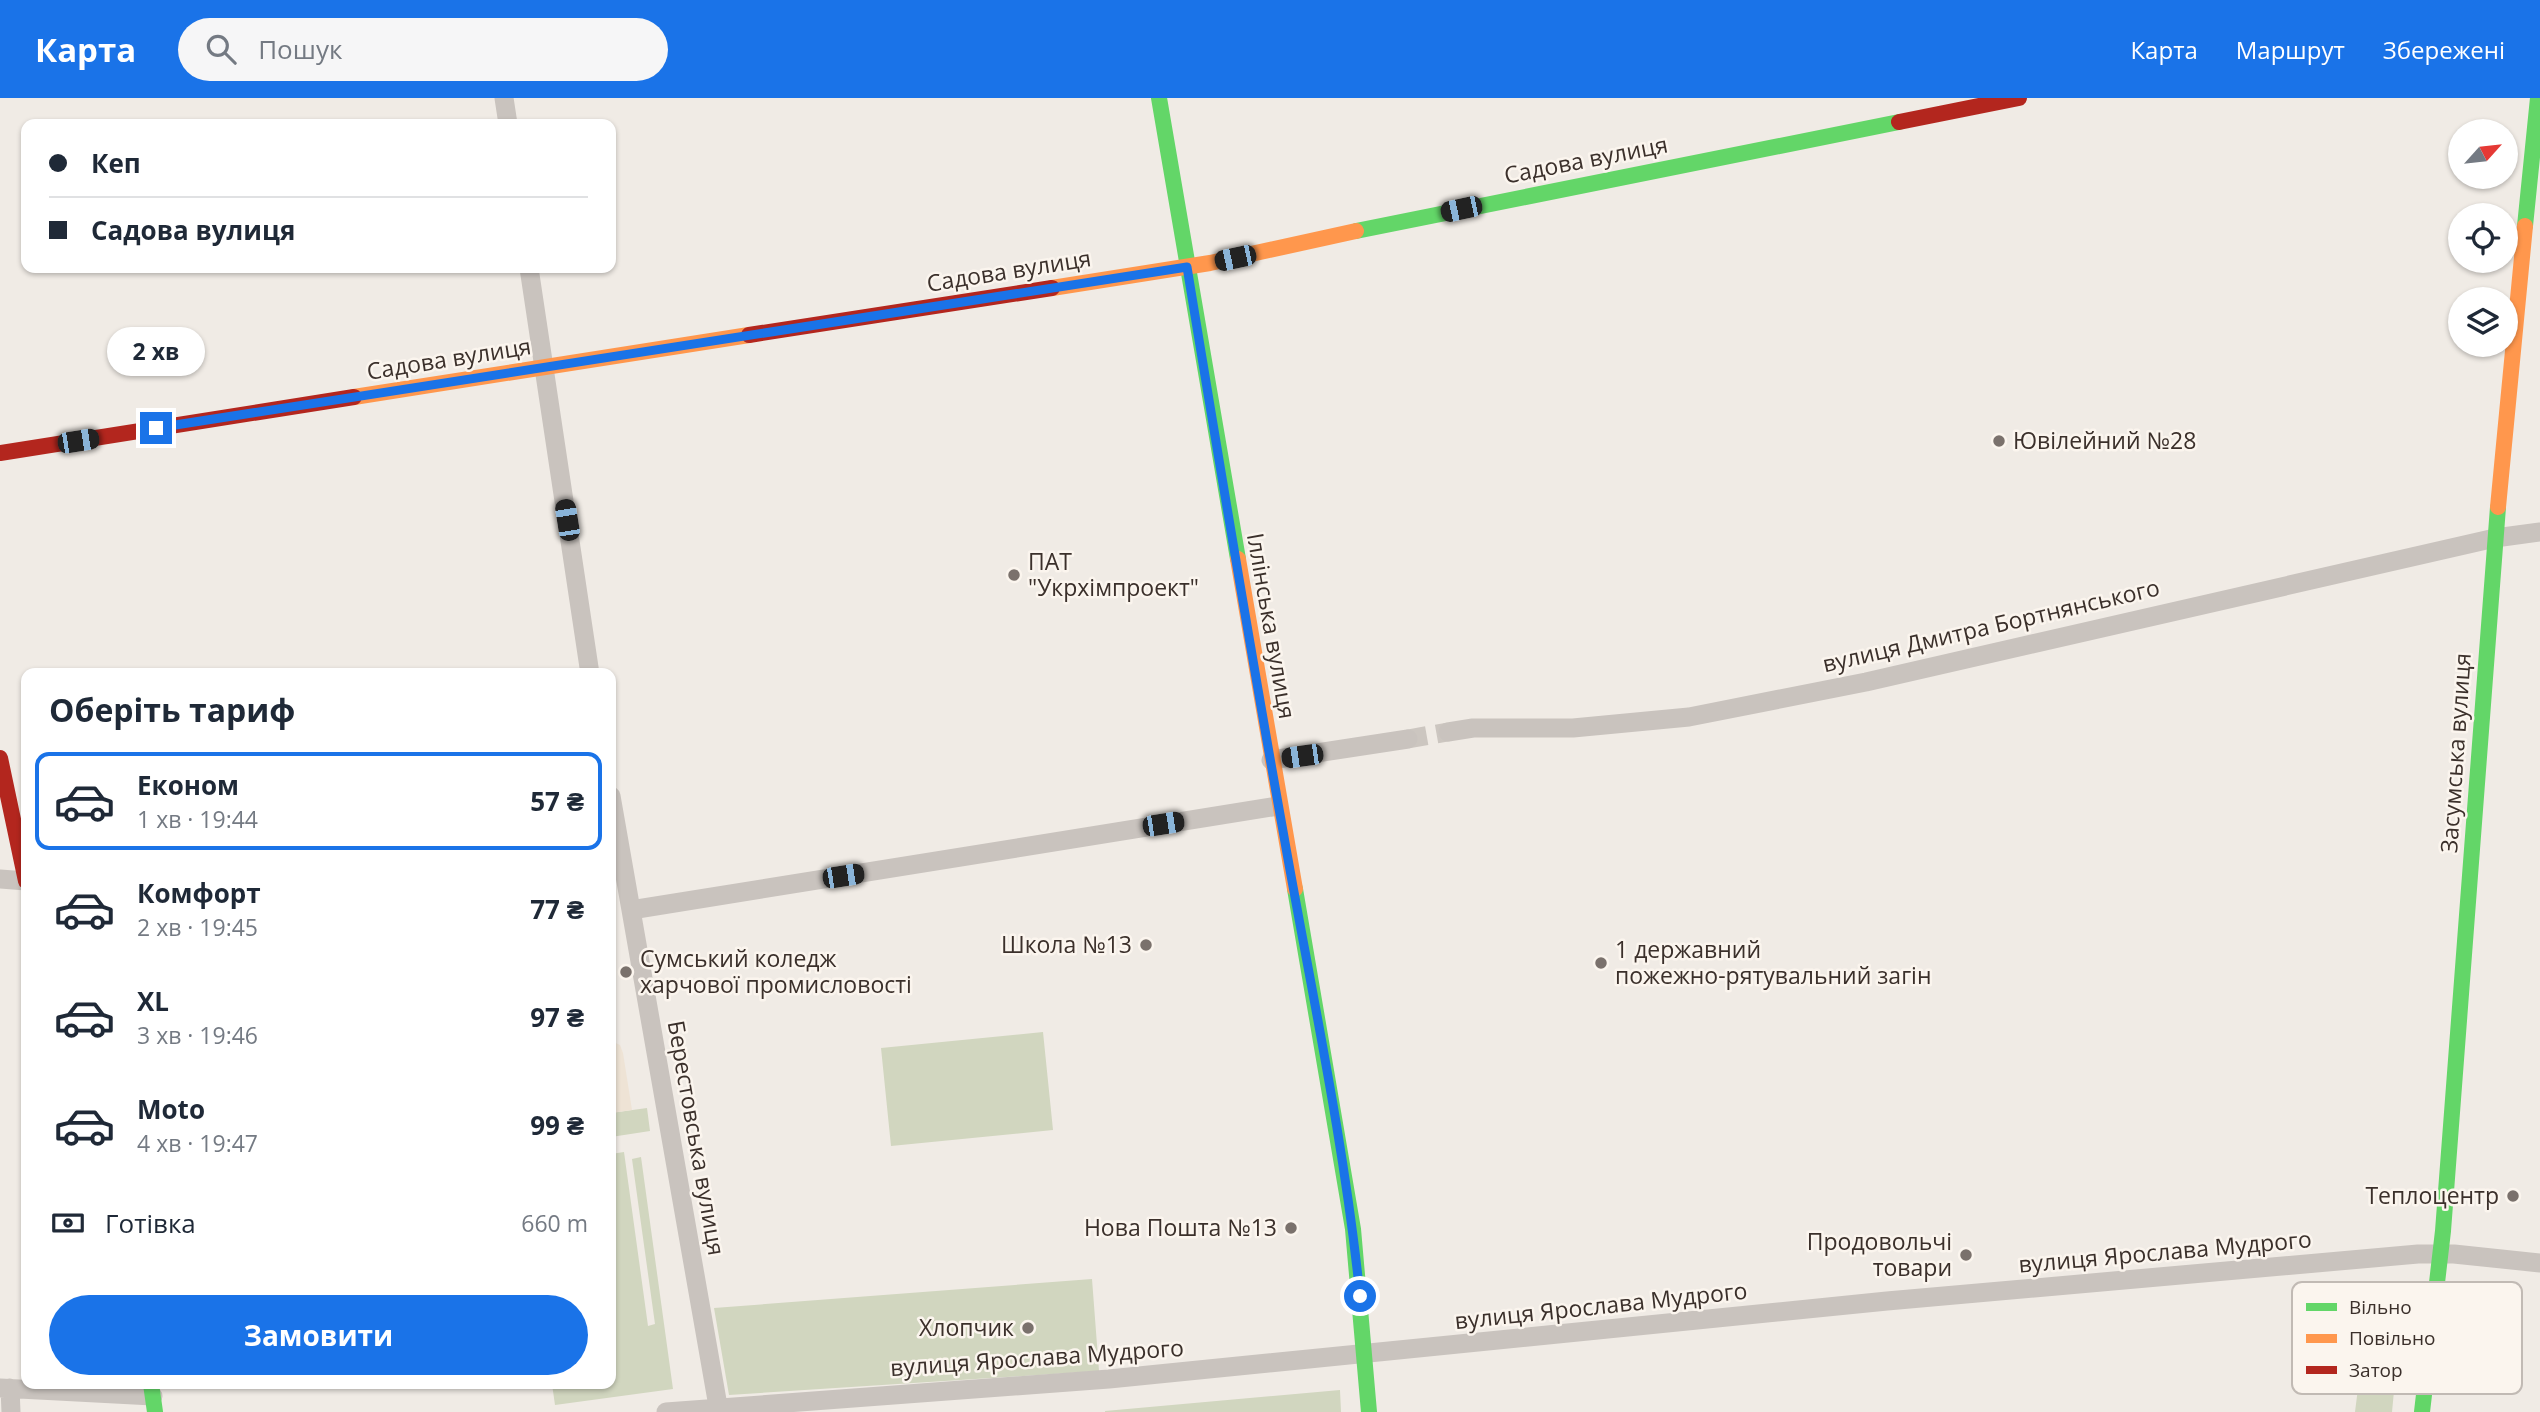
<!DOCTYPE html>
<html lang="uk">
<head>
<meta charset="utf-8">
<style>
  body { margin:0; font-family:"Open Sans",sans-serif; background:#f6f6f7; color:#1f2937; height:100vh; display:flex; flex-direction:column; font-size:26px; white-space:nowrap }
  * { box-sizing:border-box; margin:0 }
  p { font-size:23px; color:#747a83 }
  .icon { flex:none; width:38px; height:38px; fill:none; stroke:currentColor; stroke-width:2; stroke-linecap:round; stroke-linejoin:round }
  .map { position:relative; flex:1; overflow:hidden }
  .side { position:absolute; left:21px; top:570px; width:595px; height:721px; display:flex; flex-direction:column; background:#fff; border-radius:14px; box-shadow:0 2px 5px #0004 }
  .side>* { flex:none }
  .guide { position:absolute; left:21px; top:21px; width:595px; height:154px; border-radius:14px; box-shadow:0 2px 5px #0004; display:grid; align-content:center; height:154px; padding:0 28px; background:#fff }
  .needle { width:46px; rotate:63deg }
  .tools { position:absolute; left:2448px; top:21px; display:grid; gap:14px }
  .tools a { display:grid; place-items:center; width:70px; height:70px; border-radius:50%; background:#fff; box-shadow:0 2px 5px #0004; font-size:35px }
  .end { position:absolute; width:32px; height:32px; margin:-16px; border:9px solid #1a73e8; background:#fff; box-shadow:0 0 0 4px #fff }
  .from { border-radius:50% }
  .bubble { position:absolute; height:49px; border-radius:24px; background:#fff; box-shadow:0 2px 5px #0004; font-size:23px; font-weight:700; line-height:49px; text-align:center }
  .car { position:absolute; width:21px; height:42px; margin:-21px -10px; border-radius:9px; box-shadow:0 0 5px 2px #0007; background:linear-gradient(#222 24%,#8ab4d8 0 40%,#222 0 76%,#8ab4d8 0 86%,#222 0) }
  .guide b { display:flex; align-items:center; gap:24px; height:66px; font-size:26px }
  .guide b+b { border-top:2px solid #e0e1e3 }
  .guide i { width:18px; height:18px; background:#1f2937 }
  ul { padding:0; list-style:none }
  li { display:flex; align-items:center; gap:21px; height:98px; margin:0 14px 10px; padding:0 14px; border:4px solid transparent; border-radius:14px }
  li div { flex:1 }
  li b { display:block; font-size:26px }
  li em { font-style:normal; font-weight:700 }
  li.active { border-color:#1a73e8 }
  li>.icon { width:63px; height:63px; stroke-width:1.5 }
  h2 { padding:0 28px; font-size:32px; line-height:84px }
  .pay { display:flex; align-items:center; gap:18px; height:77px; padding:0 28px; font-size:26px }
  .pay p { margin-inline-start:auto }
  .button { display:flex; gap:14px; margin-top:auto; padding:14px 28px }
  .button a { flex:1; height:80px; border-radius:42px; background:#1a73e8; color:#fff; font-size:28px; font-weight:700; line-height:80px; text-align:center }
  header { display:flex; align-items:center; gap:42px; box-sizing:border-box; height:98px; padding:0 35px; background:#1a73e8; color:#fff }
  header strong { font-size:33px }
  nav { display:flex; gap:38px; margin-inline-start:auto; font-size:24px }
  .search { width:490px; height:63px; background:#f6f6f7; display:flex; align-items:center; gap:18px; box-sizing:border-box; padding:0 24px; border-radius:38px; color:#747a83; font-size:26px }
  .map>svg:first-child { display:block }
</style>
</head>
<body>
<header>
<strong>Карта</strong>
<div class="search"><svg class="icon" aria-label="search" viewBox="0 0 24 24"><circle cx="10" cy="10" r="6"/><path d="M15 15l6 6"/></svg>Пошук</div>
<nav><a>Карта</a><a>Маршрут</a><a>Збережені</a></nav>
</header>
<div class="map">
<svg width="2540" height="1314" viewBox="0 0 2540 1314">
  <rect width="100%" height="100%" fill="#f0ebe5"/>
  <path fill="#d1d6bf" d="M 1043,934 L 1053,1032 L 891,1048 L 881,950 Z
    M 647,1010 L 650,1033 L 611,1039 L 611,1015 Z
    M 624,1054 L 648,1228 L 655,1226 L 632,1061 L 641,1059 L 673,1291 L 555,1307 L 552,1286 L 611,1286 L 611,1056 Z
    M 1092,1181 L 1099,1273 L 729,1297 L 714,1210 Z
    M 2404,1188 L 2392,1314 L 2355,1314 L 2370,1195 Z
    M 1340,1292 L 1341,1314 L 1105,1314 L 1105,1313 Z"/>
  <path fill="#eee3d5" d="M 611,943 L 620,947 L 623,955 L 632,1012 L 611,1015 L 611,993 L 614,992 Z"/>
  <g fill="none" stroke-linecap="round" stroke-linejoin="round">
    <path stroke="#ccc6c0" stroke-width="19" stroke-dasharray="19 10" stroke-linecap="butt" d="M 1408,641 L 1448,634"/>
    <path stroke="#c9c3be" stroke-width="19" d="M 504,0 L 508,26
      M 529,170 L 590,576
      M 1448,634 L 1473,630 L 1573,630 L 1689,619 L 1866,584 L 2495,440 L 2540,434
      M 1271,662 L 1408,641
      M 611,698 L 718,1308
      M 0,781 L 26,783
      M 631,812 L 1278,708
      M 0,1290 L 153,1298
      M 10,1290 L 11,1314
      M 666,1314 L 1109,1281 L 1887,1203 L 2418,1156 L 2454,1156 L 2540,1165"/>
    <path stroke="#63d668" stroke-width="16" d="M 1159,0 L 1238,461
      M 2525,128 L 2538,0
      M 1356,133 L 1899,24
      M 1295,791 L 1353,1131 L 1369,1314
      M 151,1286 L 155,1314
      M 2422,1314 L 2443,1133 L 2498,409"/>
    <path stroke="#ff974d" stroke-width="16" d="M 1052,190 L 1210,165 L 1356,133
      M 354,299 L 749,237
      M 2498,409 L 2525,128
      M 1238,461 L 1295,791"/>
    <path stroke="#b3261e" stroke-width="16" d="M 1899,24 L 2019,0
      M 749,237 L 1052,190
      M 0,355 L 354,299
      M 0,660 L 26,783"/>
  </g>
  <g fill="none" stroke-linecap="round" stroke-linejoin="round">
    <path stroke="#1a73e8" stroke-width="9" d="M 156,330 L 1187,169 C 1218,357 1249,545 1283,733 C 1310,887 1344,1041 1360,1198"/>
  </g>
  <g fill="#7a716c" stroke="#fbf5ee" stroke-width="2.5">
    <circle cx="1999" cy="343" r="7"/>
    <circle cx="1014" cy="477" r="7"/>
    <circle cx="1146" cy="847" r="7"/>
    <circle cx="1601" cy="865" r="7"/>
    <circle cx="626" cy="874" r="7"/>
    <circle cx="2513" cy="1098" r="7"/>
    <circle cx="1291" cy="1130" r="7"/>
    <circle cx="1966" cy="1157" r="7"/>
    <circle cx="1028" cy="1230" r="7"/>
  </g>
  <g text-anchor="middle" stroke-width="5" stroke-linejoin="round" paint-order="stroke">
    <g font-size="23" fill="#3b302b" stroke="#fbf5ee">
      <text transform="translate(1586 62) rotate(-11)" y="8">Садова вулиця</text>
      <text transform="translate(1009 173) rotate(-9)" y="8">Садова вулиця</text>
      <text transform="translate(449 261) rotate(-9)" y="8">Садова вулиця</text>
      <text transform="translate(1271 528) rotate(80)" y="8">Іллінська вулиця</text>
      <text transform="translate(1991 528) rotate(-13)" y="8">вулиця Дмитра Бортнянського</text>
      <text transform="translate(2456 655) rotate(-86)" y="8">Засумська вулиця</text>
      <text transform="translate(696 1040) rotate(80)" y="8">Берестовська вулиця</text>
      <text transform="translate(2165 1154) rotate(-5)" y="8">вулиця Ярослава Мудрого</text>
      <text transform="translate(1601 1208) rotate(-6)" y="8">вулиця Ярослава Мудрого</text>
      <text transform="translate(1037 1260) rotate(-4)" y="8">вулиця Ярослава Мудрого</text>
    </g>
    <g font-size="23" fill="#3b302b" stroke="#fbf5ee" text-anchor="end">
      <text x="2013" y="351" text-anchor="start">Ювілейний №28</text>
      <text x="1028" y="472" text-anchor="start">ПАТ<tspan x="1028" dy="26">"Укрхімпроект"</tspan></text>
      <text x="1132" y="855">Школа №13</text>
      <text x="1615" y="860" text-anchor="start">1 державний<tspan x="1615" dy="26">пожежно-рятувальний загін</tspan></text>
      <text x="640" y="869" text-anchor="start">Сумський коледж<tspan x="640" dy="26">харчової промисловості</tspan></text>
      <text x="2499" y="1106">Теплоцентр</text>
      <text x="1277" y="1138">Нова Пошта №13</text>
      <text x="1952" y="1152">Продовольчі<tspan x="1952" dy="26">товари</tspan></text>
      <text x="1014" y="1238">Хлопчик</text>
    </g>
  </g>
  <rect x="2292" y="1184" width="230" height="112" rx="10" fill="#fbf5ee" stroke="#c1bab4" stroke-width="2"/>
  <rect x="2306" y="1205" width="31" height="8" fill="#63d668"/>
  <rect x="2306" y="1236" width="31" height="9" fill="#ff974d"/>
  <rect x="2306" y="1268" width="31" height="8" fill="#b3261e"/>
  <g font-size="19" fill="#3b302b">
    <text x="2349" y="1216">Вільно</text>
    <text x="2349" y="1247">Повільно</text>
    <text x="2349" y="1279">Затор</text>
  </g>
</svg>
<div class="tools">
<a><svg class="needle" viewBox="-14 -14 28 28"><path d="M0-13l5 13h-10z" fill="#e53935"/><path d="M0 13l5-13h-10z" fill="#747a83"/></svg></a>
<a><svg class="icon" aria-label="locate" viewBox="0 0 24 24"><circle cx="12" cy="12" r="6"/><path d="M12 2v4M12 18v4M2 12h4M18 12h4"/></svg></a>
<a><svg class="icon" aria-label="layers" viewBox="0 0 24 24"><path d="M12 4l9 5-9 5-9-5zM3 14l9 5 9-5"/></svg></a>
</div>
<i class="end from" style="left:1360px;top:1198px"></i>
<i class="end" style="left:156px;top:330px"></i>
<div class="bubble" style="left:107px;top:229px;width:98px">2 хв</div>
<i class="car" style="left:1461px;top:111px;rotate:258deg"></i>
<i class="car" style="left:1235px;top:160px;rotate:258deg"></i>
<i class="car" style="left:78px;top:343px;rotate:81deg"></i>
<i class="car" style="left:567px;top:422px;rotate:351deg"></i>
<i class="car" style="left:1302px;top:658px;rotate:262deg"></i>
<i class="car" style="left:1163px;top:726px;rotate:81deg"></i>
<i class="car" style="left:843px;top:778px;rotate:81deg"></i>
<div class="guide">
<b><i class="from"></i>Кеп</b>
<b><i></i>Садова вулиця</b>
</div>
<section class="side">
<h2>Оберіть тариф</h2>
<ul>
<li class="active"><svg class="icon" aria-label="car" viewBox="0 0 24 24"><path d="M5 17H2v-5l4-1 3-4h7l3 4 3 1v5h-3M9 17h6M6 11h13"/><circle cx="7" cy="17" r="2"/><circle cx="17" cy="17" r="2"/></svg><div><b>Економ</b><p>1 хв · 19:44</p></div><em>57 ₴</em></li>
<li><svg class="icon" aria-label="car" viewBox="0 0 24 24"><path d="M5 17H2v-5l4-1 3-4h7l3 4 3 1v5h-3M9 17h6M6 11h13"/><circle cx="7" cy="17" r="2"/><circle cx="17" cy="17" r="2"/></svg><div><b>Комфорт</b><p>2 хв · 19:45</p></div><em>77 ₴</em></li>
<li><svg class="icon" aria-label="car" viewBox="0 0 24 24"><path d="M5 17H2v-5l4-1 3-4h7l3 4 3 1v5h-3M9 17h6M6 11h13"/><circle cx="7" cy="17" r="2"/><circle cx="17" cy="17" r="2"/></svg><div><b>XL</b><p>3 хв · 19:46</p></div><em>97 ₴</em></li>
<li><svg class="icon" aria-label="car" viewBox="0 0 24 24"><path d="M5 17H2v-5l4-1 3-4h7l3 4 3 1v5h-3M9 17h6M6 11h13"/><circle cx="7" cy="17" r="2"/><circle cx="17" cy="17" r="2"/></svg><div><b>Moto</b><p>4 хв · 19:47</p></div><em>99 ₴</em></li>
</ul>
<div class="pay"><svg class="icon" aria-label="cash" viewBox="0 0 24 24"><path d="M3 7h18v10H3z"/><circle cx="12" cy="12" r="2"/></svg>Готівка<p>660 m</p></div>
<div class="button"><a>Замовити</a></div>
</section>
</div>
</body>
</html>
